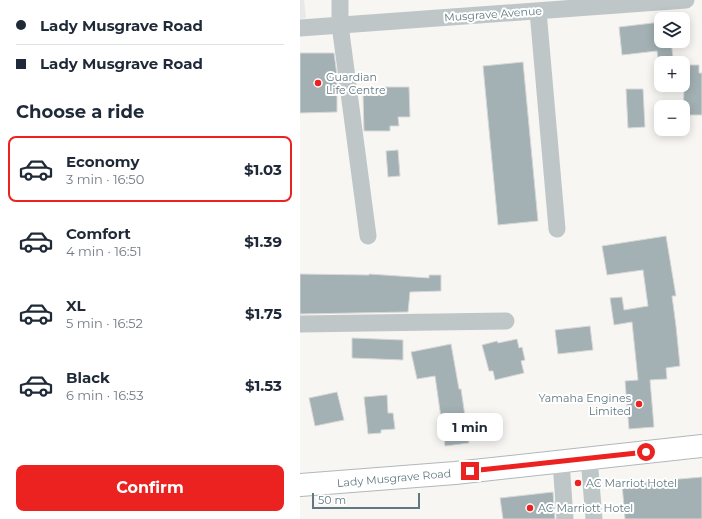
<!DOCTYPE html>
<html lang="en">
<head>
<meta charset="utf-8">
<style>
  body { margin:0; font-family:Montserrat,sans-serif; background:#f2f2f3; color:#1f2937; height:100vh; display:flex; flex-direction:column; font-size:15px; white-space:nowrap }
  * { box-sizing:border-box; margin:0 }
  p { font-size:13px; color:#747a83 }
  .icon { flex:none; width:22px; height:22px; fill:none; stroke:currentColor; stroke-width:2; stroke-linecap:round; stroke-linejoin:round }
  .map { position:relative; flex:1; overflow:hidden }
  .details { display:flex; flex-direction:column; background:#fff; width:300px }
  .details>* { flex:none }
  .guide { display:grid; align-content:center; height:88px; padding:0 16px; background:#fff }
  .tools { position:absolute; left:354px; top:12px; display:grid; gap:8px }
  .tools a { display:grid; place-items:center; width:36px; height:36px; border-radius:8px; background:#fff; box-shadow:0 2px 10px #0003; font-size:20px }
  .scale { position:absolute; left:12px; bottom:10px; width:108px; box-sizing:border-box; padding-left:4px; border:2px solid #607980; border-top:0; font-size:11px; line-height:14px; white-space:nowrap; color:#607980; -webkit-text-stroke:3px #fff; paint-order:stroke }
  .end { position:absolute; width:18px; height:18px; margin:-9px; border:5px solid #eb221f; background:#fff; box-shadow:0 0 0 2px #fff }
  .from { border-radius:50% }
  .bubble { position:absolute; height:28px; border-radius:8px; background:#fff; box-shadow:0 2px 10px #0003; font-size:13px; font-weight:700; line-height:28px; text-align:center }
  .guide b { display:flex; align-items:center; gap:14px; height:38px; font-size:15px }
  .guide b+b { border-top:1px solid #e0e1e3 }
  .guide i { width:10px; height:10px; background:#1f2937 }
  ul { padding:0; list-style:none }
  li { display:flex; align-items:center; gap:12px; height:66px; margin:0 8px 6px; padding:0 8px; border:2px solid transparent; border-radius:8px }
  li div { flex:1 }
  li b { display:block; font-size:15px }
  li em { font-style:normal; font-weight:700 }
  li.current { border-color:#eb221f }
  li>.icon { width:36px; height:36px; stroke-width:1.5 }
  h2 { padding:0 16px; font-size:18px; line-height:48px }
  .cta { display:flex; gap:8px; margin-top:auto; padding:8px 16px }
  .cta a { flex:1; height:46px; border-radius:8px; background:#eb221f; color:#fff; font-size:16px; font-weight:700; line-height:46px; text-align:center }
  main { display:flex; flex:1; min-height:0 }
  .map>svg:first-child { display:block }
</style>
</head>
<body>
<main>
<section class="details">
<div class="guide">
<b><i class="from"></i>Lady Musgrave Road</b>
<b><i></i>Lady Musgrave Road</b>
</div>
<h2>Choose a ride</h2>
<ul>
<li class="current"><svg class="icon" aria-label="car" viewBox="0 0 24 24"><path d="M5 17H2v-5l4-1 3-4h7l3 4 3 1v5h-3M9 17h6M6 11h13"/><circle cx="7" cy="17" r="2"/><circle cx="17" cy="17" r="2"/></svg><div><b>Economy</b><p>3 min · 16:50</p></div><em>$1.03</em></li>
<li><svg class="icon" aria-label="car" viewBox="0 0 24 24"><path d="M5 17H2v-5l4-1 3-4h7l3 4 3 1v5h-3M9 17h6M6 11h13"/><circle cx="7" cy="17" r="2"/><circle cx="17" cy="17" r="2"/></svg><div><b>Comfort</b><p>4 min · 16:51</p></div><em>$1.39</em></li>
<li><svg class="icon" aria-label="car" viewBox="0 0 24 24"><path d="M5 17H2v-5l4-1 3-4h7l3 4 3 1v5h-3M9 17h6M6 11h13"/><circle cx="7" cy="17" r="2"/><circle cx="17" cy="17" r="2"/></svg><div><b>XL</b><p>5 min · 16:52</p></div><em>$1.75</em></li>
<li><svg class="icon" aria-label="car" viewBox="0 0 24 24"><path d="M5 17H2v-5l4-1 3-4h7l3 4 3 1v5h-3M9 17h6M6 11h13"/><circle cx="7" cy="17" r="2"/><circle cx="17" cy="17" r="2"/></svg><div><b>Black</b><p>6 min · 16:53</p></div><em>$1.53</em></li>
</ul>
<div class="cta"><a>Confirm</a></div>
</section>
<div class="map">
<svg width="402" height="519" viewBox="0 0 402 519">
  <rect width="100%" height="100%" fill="#f7f6f3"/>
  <path fill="#e7e8e7" d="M 0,0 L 4,0 L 6,18 L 0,19 Z"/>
  <path fill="#a3b1b4" stroke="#d8d8d6" d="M 361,22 L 361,41 L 371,41 L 373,57 L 358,59 L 357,51 L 322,55 L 319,27 Z
    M 0,53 L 34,53 L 37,75 L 37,112 L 0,113 Z
    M 223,62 L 238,221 L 198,225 L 183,66 Z
    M 385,65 L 399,65 L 399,73 L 402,73 L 402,115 L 383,115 Z
    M 81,87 L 109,87 L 110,117 L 98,117 L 99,126 L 90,126 L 90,131 L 64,131 L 63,95 L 82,95 Z
    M 326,89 L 343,89 L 345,127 L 328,128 Z
    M 98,150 L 100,176 L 88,177 L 86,151 Z
    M 366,236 L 376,296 L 372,296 L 376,326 L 380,366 L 366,368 L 367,379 L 350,380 L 354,427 L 329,429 L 325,381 L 338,380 L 332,322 L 314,325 L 310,298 L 322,297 L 324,310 L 348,306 L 343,270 L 307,275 L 302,246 Z
    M 0,274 L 69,275 L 69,274 L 129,278 L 129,275 L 141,275 L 141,291 L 110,292 L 108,312 L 0,314 Z
    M 290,326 L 293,350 L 258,354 L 255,330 Z
    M 52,338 L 103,340 L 103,360 L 52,358 Z
    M 217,339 L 219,348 L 222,347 L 225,360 L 221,361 L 224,373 L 195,380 L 193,371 L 189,371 L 182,345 L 197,341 L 198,343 Z
    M 151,344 L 159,389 L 161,389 L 169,443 L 145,446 L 135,376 L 117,379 L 111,352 Z
    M 37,392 L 44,420 L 15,426 L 9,398 Z
    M 87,395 L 88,413 L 93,413 L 95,429 L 81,430 L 81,433 L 68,434 L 64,397 Z
    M 402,477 L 402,519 L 325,519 L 322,484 Z
    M 253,492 L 255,519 L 203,519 L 200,498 Z"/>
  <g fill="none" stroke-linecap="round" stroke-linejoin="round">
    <g stroke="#b0b8ba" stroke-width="24">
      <path id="major" d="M 0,485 L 155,473 L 402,446"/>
    </g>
    <path stroke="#bfc6c8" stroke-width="17" d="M 40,0 L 40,25 L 68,236
      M 238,11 L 257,229
      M 0,28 L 386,0
      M 0,324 L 206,321
      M 289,458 L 294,519
      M 261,461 L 265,519"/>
    <use href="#major" stroke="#fff" stroke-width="22"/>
  </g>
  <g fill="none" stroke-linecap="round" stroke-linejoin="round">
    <path stroke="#eb221f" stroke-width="5" d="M 170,471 L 346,452"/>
  </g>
  <g fill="#eb221f" stroke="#fff" stroke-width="1.5">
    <circle cx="18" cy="83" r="4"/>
    <circle cx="339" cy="404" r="4"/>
    <circle cx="278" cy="483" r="4"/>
    <circle cx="230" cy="508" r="4"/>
  </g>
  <g text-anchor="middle" stroke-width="4" stroke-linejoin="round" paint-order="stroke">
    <g font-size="11" fill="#607980" stroke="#fff">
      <text transform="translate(193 14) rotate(-4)" y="4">Musgrave Avenue</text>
      <text transform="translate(94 478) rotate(-5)" y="4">Lady Musgrave Road</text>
    </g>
    <g font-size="11" fill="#607980" stroke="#fff" text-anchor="start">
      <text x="26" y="81">Guardian<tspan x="26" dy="13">Life Centre</tspan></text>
      <text x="331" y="402" text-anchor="end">Yamaha Engines<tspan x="331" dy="13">Limited</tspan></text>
      <text x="286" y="487">AC Marriot Hotel</text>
      <text x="238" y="512">AC Marriott Hotel</text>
    </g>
  </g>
</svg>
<div class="tools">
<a><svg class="icon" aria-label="layers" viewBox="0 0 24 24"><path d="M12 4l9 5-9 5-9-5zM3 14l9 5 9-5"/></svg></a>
<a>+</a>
<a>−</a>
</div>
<div class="scale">50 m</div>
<i class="end from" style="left:346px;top:452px"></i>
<i class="end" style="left:170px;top:471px"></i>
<div class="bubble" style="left:137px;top:413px;width:66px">1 min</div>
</div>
</main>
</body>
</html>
